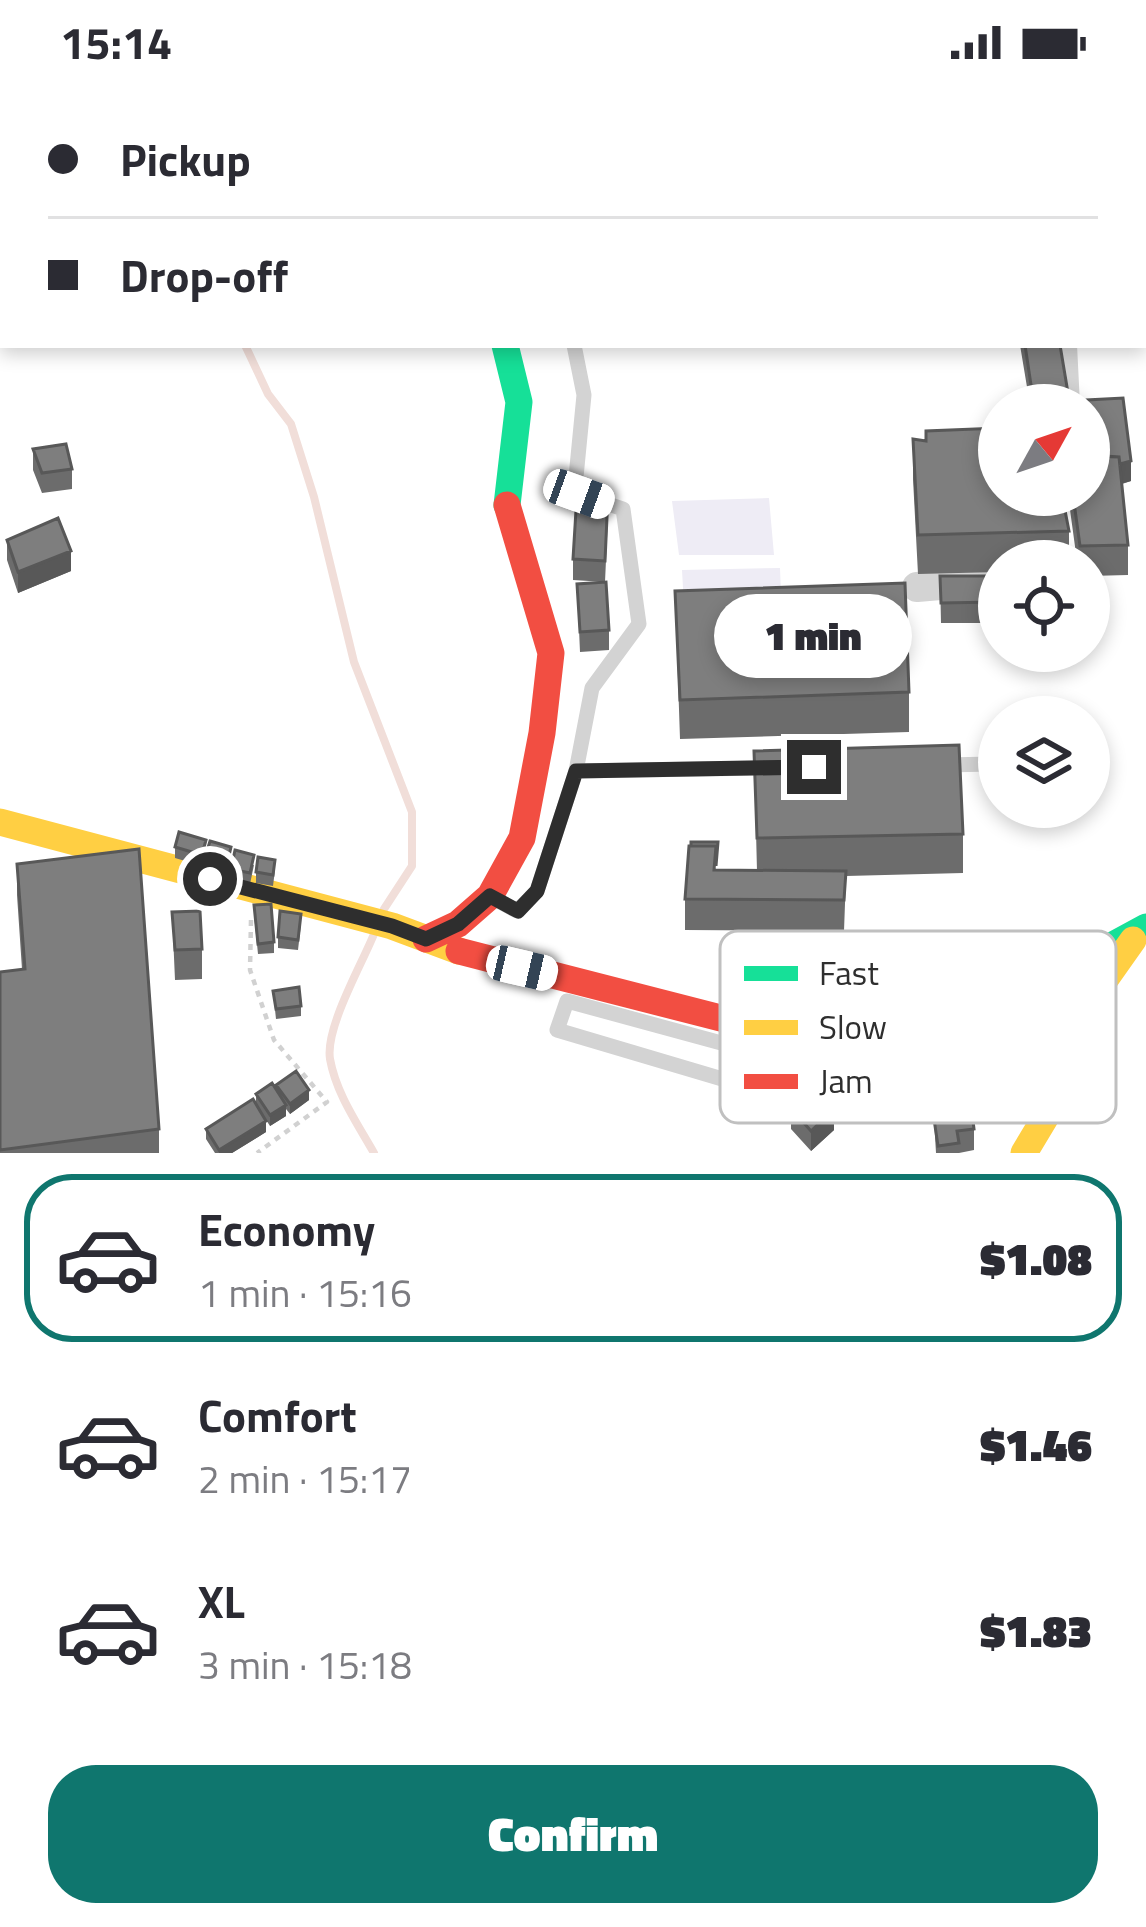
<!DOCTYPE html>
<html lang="en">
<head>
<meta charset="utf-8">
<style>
  body { margin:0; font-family:"Titillium Web",sans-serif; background:#f7f7f7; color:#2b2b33; height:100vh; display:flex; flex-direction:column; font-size:45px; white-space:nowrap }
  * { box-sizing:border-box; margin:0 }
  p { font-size:39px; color:#7c7c81 }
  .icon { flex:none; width:66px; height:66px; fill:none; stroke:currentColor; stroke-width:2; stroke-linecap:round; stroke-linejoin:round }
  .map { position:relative; height:1069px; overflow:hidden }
  .sheet { display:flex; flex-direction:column; background:#fff; flex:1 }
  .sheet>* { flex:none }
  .banner { position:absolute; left:0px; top:0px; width:1146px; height:264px; box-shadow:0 6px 18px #0003; display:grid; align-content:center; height:264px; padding:0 48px; background:#fff }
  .needle { width:78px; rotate:50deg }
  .fabs { position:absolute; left:978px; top:300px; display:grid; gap:24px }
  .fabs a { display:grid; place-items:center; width:132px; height:132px; border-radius:50%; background:#fff; box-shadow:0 6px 18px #0003; font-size:60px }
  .end { position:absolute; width:54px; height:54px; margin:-27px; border:15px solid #2e2e2e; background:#fff; box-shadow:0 0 0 6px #fff }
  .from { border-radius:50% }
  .bubble { position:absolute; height:84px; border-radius:42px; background:#fff; box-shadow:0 6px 18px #0003; font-size:39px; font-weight:800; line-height:84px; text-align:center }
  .car { position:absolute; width:36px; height:72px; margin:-36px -18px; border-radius:15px; box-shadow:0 0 9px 3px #0007; background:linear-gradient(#fff 24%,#345 0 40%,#fff 0 76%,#345 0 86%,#fff 0) }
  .banner b { display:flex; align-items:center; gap:42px; height:114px; font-size:45px }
  .banner b+b { border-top:3px solid #e1e1e2 }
  .banner i { width:30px; height:30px; background:#2b2b33 }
  ul { padding:21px 0 0; list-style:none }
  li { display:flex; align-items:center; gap:36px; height:168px; margin:0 24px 18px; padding:0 24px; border:6px solid transparent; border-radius:48px }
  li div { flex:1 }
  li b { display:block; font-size:45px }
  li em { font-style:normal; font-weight:800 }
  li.selected { border-color:#0f766e }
  li>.icon { width:108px; height:108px; stroke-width:1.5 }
  .primary-button { display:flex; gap:24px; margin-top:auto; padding:24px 48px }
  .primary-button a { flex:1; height:138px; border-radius:48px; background:#0f766e; color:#fff; font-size:48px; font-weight:800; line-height:138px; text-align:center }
  .status { display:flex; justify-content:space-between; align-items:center; height:84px; padding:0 60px; background:#fff; direction:ltr }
  .status svg { height:33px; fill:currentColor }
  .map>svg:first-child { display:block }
</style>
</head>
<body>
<div class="status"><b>15:14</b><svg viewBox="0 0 49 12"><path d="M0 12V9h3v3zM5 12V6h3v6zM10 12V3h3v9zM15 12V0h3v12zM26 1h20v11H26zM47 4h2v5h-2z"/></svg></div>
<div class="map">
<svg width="1146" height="1069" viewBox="0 0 1146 1069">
  <rect width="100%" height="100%" fill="#fff"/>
  <path fill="#eeecf5" d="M 769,414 L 774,471 L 679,471 L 672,417 Z
    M 780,484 L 782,538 L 685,541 L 682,486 Z"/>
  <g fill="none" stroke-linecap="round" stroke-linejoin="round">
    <path stroke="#f1ded9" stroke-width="8" d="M 143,0 L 145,3
      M 245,261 L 268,310 L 291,340 L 314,413 L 354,578 L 412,728 L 412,782 L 384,825
      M 374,850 C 362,880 325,944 330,975 C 336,1009 357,1039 374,1069"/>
    <path stroke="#d1d1d1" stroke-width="4.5" stroke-dasharray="6 6" stroke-linecap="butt" d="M 251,836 L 250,886 L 274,956 L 327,1018 L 257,1069"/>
    <path stroke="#d3d3d3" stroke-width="15" d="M 471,0 L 473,3
      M 945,681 L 992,680
      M 576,687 L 771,684
      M 493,814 L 517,827 L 537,807 L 576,687 L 592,604 L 639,540 L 623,425 L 579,410 L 576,393 L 584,311 L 574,261
      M 774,954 L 758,969 L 567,917 L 557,946 L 756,1005 L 1023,986 L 1056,958"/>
    <path stroke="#d3d3d3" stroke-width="30" d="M 390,0 L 392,3
      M 1094,3 L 1094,0
      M 1062,261 L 1065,321
      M 917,503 L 999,496"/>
    <path stroke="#16e098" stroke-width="27" d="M 505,261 L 519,318 L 507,421
      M 886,955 L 986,930 L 1146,843"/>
    <path stroke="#ffcf43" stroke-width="27" d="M 0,738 L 392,842 L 459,867
      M 1024,1069 L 1054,1019 L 1068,948 L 1133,856"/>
    <path stroke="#f24e42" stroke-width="27" d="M 426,855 L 458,840 L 490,812 L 522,754 L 542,649 L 551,569 L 507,421
      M 459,867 L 779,949 L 842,958 L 886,955"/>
  </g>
  <path fill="#6c6c6c" d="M 1020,261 L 1060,261 L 1070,321 L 1030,321 Z
    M 1089,321 L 1131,397 L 1122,400 L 1128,461 L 1128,491 L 1089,492 L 1089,477 L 1077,477 L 1068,411 L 1089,411 Z
    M 913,355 L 926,357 L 999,411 L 1069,447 L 1069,477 L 999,477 L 999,488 L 918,490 L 913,395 Z
    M 33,365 L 72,385 L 72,405 L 42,409 L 33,386 Z
    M 608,432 L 605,498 L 573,496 L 573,475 Z
    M 7,456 L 71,487 L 18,509 L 7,476 Z
    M 940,492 L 995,492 L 996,539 L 941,539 Z
    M 577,500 L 609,546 L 609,566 L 580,568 Z
    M 675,507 L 909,608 L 909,648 L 680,655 Z
    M 754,667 L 963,750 L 963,789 L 846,792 L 844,847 L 685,846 L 685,815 L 691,762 L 717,786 L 757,787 Z
    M 175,763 L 206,767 L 202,782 L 175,774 Z
    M 206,770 L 231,774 L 228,786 L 206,780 Z
    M 17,780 L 159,1045 L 159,1069 L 0,1069 L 0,888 L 22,885 L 17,811 Z
    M 254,781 L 250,800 L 231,795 L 231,785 Z
    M 275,786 L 273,802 L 256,799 L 256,788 Z
    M 172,828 L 202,865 L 202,895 L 175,896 Z
    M 254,831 L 274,858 L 274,869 L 258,870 Z
    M 301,840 L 298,866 L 278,864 L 278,853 Z
    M 814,898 L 810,920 L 783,914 L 783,904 Z
    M 273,907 L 301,922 L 301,932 L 276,935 Z
    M 276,1001 L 309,1016 L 290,1030 L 286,1025 L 286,1032 L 270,1042 L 257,1022 L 266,1048 L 232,1069 L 215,1069 L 206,1055 L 206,1045 L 256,1020 L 256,1010 L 276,1007 Z
    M 945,1016 L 974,1045 L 974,1066 L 959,1069 L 936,1069 L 934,1035 L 945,1034 Z
    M 791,1024 L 834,1046 L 811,1067 L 791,1045 Z"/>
  <path fill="#585858" d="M 1131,377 L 1131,397 L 1109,403 L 1109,382 Z
    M 71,467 L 71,487 L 18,509 L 18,488 Z
    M 309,1006 L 309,1016 L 290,1030 L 290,1020 Z
    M 286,1021 L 286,1032 L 270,1042 L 270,1031 Z
    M 834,1025 L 834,1046 L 811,1067 L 811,1047 Z
    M 266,1037 L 266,1048 L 232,1069 L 219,1069 L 219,1066 Z"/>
  <path fill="#7e7e7e" stroke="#585858" stroke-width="3" d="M 1143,15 L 1146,16 L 1145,53 L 1143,52 Z
    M 1025,261 L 1060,261 L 1070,321 L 1034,321 Z
    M 1123,314 L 1131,377 L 1120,380 L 1119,373 L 1091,372 L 1087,316 Z
    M 999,344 L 999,411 L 1062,411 L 1069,447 L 918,451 L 913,355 L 926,357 L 926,347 Z
    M 66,360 L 72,385 L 42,389 L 33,365 Z
    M 1089,371 L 1119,373 L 1128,461 L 1080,462 L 1073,411 L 1089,411 Z
    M 577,410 L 608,411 L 605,477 L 573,475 Z
    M 58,434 L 71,467 L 18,488 L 7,456 Z
    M 940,492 L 995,492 L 996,518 L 941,519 Z
    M 606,498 L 609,546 L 580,548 L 577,500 Z
    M 905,499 L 909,608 L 680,616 L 675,507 Z
    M 959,661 L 963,750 L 757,754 L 754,667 Z
    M 179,748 L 206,756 L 202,771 L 175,763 Z
    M 210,757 L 231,763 L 228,776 L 206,770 Z
    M 691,758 L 718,758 L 716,782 L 716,762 L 691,762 Z
    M 689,762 L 716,762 L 714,786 L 846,787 L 844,816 L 685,815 Z
    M 139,765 L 159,1045 L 0,1066 L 0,888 L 25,885 L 17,780 Z
    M 235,766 L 254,771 L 250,789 L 231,785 Z
    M 258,773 L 275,776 L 273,791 L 256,788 Z
    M 271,820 L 274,858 L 258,860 L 254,821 Z
    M 200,827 L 202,865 L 175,866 L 172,828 Z
    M 280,827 L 301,830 L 298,856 L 278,853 Z
    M 299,903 L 301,922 L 276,925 L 273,907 Z
    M 296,987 L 309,1006 L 290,1020 L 276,1001 Z
    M 272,999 L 286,1021 L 270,1031 L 256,1010 Z
    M 814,1003 L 834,1025 L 811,1047 L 791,1024 Z
    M 970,1012 L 974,1045 L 957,1047 L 959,1059 L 938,1062 L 934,1035 L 948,1033 L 945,1016 Z
    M 253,1015 L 266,1037 L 219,1066 L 206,1045 Z"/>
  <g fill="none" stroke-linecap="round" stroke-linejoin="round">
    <path stroke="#2e2e2e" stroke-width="15" d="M 210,795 L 392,842 L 426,855 L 458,840 L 490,812 L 518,827 L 537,807 L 576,687 L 814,683"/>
  </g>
  <rect x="720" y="847" width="396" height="192" rx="18" fill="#fff" stroke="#c0c0c0" stroke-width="3"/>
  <rect x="744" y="882" width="54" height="15" fill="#16e098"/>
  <rect x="744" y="936" width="54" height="15" fill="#ffcf43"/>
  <rect x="744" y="990" width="54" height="15" fill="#f24e42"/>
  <g font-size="33" fill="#2e2e2e">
    <text x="819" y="901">Fast</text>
    <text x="819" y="955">Slow</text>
    <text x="819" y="1009">Jam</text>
  </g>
</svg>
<div class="fabs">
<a><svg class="needle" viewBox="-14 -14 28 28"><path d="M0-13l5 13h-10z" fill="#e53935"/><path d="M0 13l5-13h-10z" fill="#7c7c81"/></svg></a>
<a><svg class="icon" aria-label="locate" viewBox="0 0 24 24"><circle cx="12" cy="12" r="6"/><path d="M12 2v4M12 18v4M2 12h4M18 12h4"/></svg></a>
<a><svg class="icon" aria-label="layers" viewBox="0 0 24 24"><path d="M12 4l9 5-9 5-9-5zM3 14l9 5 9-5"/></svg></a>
</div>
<i class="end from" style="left:210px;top:795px"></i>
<i class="end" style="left:814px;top:683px"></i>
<div class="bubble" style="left:714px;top:510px;width:198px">1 min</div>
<i class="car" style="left:579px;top:410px;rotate:110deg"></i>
<i class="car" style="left:522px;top:884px;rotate:103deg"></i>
<div class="banner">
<b><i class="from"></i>Pickup</b>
<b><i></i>Drop-off</b>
</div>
</div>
<section class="sheet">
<ul>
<li class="selected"><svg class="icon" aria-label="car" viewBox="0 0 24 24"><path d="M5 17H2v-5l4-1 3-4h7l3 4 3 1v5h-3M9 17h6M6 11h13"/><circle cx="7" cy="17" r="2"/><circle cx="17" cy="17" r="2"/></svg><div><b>Economy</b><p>1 min · 15:16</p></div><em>$1.08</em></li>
<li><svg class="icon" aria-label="car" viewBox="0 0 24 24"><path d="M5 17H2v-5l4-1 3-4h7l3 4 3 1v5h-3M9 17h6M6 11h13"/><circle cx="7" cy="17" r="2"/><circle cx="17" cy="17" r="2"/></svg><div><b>Comfort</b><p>2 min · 15:17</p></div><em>$1.46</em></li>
<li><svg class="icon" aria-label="car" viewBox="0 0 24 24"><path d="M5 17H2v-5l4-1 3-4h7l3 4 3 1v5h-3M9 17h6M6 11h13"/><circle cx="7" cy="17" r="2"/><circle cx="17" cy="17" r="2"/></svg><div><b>XL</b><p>3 min · 15:18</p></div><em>$1.83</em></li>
</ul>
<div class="primary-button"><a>Confirm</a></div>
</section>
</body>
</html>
